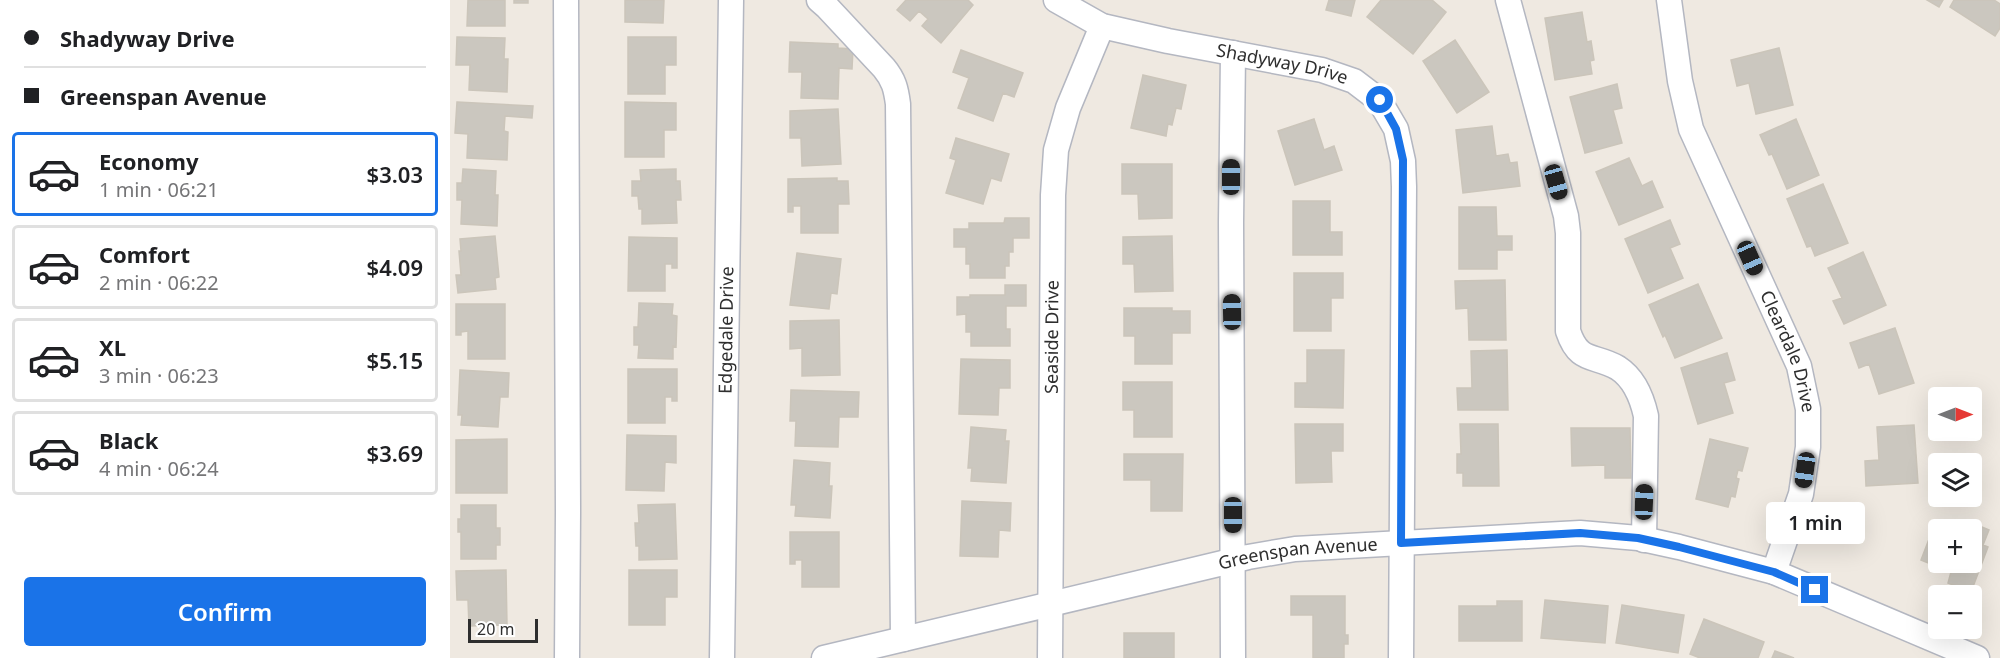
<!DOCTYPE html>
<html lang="en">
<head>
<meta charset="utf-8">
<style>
  body { margin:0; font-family:"Noto Sans",sans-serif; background:#f6f6f6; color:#202124; height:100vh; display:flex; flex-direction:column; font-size:22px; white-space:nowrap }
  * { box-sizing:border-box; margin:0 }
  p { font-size:20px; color:#757577 }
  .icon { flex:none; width:33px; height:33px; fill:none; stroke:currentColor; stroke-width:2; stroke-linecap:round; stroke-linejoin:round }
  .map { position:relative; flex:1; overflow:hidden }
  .panel { display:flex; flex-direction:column; background:#fff; width:450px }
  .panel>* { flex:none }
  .top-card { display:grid; align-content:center; height:132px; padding:0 24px; background:#fff }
  .needle { width:39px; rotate:90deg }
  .fabs { position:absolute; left:1478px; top:387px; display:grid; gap:12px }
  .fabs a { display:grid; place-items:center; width:54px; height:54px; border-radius:6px; background:#fff; box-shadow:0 6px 24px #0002; font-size:30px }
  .scale { position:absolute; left:18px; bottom:15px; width:70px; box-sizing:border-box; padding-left:6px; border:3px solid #2e2e2e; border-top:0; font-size:16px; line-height:21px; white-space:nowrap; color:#2e2e2e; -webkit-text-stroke:4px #fff; paint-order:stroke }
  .end { position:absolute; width:27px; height:27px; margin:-14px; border:8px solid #1a73e8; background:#fff; box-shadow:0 0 0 3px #fff }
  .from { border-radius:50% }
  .bubble { position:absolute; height:42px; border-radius:6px; background:#fff; box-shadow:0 6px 24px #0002; font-size:20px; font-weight:600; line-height:42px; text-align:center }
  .car { position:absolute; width:18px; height:36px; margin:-18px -9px; border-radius:8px; box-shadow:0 0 4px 2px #0007; background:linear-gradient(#222 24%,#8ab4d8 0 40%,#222 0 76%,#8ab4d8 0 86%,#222 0) }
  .top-card b { display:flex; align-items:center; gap:21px; height:57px; font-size:22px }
  .top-card b+b { border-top:2px solid #e0e0e0 }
  .top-card i { width:15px; height:15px; background:#202124 }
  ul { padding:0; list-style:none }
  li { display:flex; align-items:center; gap:18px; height:84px; margin:0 12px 9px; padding:0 12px; border:3px solid #e0e0e0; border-radius:6px }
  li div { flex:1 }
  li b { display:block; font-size:22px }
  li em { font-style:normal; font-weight:600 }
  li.on { border-color:#1a73e8 }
  li>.icon { width:54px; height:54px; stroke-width:1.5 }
  .cta { display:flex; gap:12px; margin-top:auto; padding:12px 24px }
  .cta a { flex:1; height:69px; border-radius:6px; background:#1a73e8; color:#fff; font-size:24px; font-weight:600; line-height:69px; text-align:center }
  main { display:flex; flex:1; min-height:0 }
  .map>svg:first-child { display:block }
</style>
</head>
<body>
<main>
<section class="panel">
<div class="top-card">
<b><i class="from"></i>Shadyway Drive</b>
<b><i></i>Greenspan Avenue</b>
</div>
<ul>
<li class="on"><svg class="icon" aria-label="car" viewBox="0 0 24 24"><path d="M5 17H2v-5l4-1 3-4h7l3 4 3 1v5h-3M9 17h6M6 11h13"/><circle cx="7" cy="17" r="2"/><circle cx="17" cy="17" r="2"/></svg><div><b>Economy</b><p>1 min · 06:21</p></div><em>$3.03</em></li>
<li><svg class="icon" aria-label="car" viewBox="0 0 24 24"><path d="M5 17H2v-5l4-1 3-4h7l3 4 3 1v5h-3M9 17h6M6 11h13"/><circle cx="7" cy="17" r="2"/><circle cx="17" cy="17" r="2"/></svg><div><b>Comfort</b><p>2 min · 06:22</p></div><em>$4.09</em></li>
<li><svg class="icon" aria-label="car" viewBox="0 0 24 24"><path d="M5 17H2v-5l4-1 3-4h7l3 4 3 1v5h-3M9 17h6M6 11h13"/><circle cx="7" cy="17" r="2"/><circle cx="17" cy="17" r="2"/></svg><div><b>XL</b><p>3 min · 06:23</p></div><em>$5.15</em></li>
<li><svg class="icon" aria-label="car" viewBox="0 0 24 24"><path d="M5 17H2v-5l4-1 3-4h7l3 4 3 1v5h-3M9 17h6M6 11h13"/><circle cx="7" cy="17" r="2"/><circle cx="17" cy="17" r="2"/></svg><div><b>Black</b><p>4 min · 06:24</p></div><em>$3.69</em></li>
</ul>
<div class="cta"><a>Confirm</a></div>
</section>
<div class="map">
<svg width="1550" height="658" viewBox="0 0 1550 658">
  <rect width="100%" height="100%" fill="#efe9e1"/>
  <path fill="#cbc7bf" stroke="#cbc5ba" stroke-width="1.5" d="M 18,0 L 55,0 L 55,26 L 17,26 Z
    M 64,0 L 78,0 L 78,3 L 64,3 Z
    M 175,0 L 214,0 L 213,23 L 175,22 Z
    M 456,0 L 518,0 L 523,5 L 491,43 L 472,26 L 478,19 L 469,11 L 460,21 L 447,10 Z
    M 879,0 L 905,0 L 901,16 L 876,10 Z
    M 931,0 L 982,0 L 996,12 L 963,54 L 917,17 Z
    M 1477,0 L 1493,0 L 1489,7 Z
    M 1504,0 L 1544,0 L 1550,4 L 1550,28 L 1545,36 L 1500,7 Z
    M 1132,12 L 1137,42 L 1141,41 L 1144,60 L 1140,61 L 1142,74 L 1105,80 L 1095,18 Z
    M 7,37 L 55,38 L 54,59 L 58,59 L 57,92 L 19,90 L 20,65 L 6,65 Z
    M 178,37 L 226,37 L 226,65 L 215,65 L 215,94 L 178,94 Z
    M 1005,40 L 1039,92 L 1007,113 L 973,61 Z
    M 340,42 L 388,44 L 388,48 L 403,49 L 402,69 L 389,68 L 388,99 L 351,98 L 352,72 L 339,72 Z
    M 1329,48 L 1343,105 L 1306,114 L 1299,83 L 1287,86 L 1281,60 Z
    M 511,50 L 573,73 L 564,97 L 553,93 L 543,121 L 508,108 L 519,78 L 503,72 Z
    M 693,75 L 736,85 L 731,109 L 726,108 L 722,125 L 718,124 L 716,136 L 681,128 Z
    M 1167,84 L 1172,108 L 1163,110 L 1172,143 L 1135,153 L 1120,97 Z
    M 7,102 L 83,106 L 82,118 L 55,116 L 54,131 L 58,132 L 57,160 L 17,158 L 18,134 L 5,133 Z
    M 175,102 L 226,103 L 226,130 L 214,130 L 214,157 L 175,157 Z
    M 388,109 L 391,164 L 352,166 L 351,138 L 340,138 L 340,111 Z
    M 864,119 L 874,150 L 884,146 L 892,170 L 845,185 L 828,131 Z
    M 1346,119 L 1369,175 L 1337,189 L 1322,154 L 1319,155 L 1310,135 Z
    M 1042,126 L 1046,156 L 1058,154 L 1060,163 L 1067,162 L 1070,186 L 1013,193 L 1006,130 Z
    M 506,138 L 559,154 L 551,181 L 541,178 L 533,204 L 496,193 L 506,160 L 500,158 Z
    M 1179,158 L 1192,186 L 1202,181 L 1213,207 L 1169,225 L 1146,172 Z
    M 672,164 L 722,164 L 722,218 L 689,219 L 688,194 L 672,194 Z
    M 13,169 L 46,171 L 45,195 L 48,195 L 47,226 L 11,224 L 12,200 L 7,200 L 7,183 L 12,183 Z
    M 226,169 L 226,181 L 230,181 L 231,200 L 226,200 L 227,223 L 192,224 L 192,209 L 189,209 L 188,196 L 182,196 L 182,181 L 191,181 L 190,170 Z
    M 387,178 L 387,181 L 398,181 L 399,204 L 388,204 L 388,233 L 351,233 L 351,206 L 343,206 L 343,212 L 338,212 L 338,179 Z
    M 1373,184 L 1398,243 L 1365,256 L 1361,246 L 1357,247 L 1337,199 Z
    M 843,201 L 880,201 L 880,232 L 892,232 L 892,255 L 843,255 Z
    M 1009,207 L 1046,207 L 1047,236 L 1062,236 L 1062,250 L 1047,250 L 1047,269 L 1009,269 Z
    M 555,218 L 579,218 L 579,238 L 563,238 L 563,252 L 559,252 L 559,266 L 555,266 L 555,278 L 520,278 L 520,264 L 516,264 L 516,247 L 504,247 L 504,229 L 519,229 L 519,223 L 554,223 Z
    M 1220,220 L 1230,244 L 1220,248 L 1233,278 L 1198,293 L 1175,239 Z
    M 45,236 L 49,277 L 45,278 L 46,289 L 8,293 L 6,275 L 11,275 L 9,251 L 11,251 L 10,239 Z
    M 722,236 L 723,291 L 685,292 L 684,264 L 673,264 L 673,237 Z
    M 179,237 L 227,238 L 227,268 L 222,268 L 222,264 L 215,264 L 215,291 L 178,291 Z
    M 1413,252 L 1436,305 L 1394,324 L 1383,301 L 1392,298 L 1378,268 Z
    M 347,253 L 391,259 L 387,294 L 381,293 L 379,309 L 340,305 Z
    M 844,273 L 893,273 L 893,298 L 881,298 L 881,331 L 844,331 Z
    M 1055,280 L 1056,340 L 1019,340 L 1018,308 L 1006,309 L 1005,281 Z
    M 1248,284 L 1272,338 L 1225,358 L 1215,335 L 1213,337 L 1199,305 Z
    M 555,285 L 576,285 L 576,306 L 556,306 L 556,329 L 560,329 L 560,346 L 521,346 L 521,332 L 516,332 L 516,314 L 507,315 L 507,297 L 520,297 L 520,295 L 555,295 Z
    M 189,303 L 223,304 L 222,315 L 227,316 L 226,347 L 223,346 L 223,359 L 188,358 L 189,345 L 184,345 L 184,327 L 188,327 Z
    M 6,304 L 55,304 L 55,359 L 18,359 L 18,331 L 11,332 L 11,335 L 6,335 Z
    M 674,308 L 722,308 L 722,311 L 740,311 L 740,333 L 722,333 L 722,364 L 685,364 L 685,336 L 674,336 Z
    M 389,320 L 390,375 L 352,376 L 352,348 L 340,349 L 340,321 Z
    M 1445,328 L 1464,383 L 1429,394 L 1419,364 L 1409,368 L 1400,343 Z
    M 857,350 L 894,350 L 893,408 L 845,407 L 845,383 L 857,383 Z
    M 1057,350 L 1058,410 L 1008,410 L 1007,388 L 1022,388 L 1021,351 Z
    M 1277,353 L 1285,380 L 1274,383 L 1283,413 L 1248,424 L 1231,368 Z
    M 511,359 L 560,360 L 560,388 L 549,388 L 548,415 L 509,414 Z
    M 178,369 L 227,369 L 227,401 L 222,401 L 222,397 L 215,397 L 215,423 L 178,423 Z
    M 10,370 L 59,373 L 58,397 L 50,397 L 48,427 L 11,425 L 12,415 L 8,415 Z
    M 673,382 L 722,382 L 722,437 L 684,437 L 684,410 L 673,410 Z
    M 341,390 L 409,392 L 408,417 L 389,417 L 388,447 L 345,446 L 346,421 L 340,421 Z
    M 845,424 L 893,424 L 893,451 L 881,451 L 882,482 L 846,483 Z
    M 1010,424 L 1048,424 L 1049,486 L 1013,486 L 1013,473 L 1007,473 L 1007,454 L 1011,454 Z
    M 1464,425 L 1468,483 L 1416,486 L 1415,461 L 1429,460 L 1427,427 Z
    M 521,427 L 556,430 L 555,441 L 559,441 L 556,483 L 521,481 L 522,468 L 518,468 Z
    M 1121,428 L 1180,428 L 1181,478 L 1155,478 L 1155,465 L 1122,466 Z
    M 177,435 L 226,436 L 226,463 L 215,462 L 214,491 L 176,490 Z
    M 57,439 L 57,493 L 6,493 L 6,440 Z
    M 1260,439 L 1298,448 L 1292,471 L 1288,470 L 1286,478 L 1289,479 L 1285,497 L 1281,496 L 1278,507 L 1246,499 Z
    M 674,454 L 733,454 L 732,511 L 701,511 L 701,480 L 674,480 Z
    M 344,460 L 380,463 L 379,486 L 382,486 L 380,518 L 345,516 L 346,505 L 341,505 Z
    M 512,501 L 561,503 L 560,531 L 549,530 L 548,557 L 510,556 Z
    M 225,504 L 227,559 L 189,560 L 189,546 L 186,546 L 185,523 L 189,523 L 188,505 Z
    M 11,505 L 46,505 L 46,528 L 50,528 L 50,545 L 46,545 L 46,559 L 11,559 L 11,532 L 8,532 L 8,519 L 11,519 Z
    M 1527,525 L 1539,530 L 1533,545 L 1538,547 L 1521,592 L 1498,583 L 1501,572 L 1471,560 L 1484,526 L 1494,530 L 1488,530 L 1488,562 L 1521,562 L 1521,540 Z
    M 340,532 L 389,532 L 389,587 L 352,587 L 352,560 L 345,560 L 345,564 L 340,564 Z
    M 56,570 L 57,625 L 19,626 L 18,600 L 7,600 L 6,571 Z
    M 179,570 L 227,570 L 227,597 L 215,597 L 215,625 L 179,625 Z
    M 841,596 L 895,596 L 895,635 L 898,635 L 898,644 L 894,644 L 894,658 L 863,658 L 863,615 L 841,615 Z
    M 1095,600 L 1158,606 L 1155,643 L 1091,638 Z
    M 1047,601 L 1072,601 L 1072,641 L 1009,641 L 1009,606 L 1047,606 Z
    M 1172,605 L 1234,615 L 1228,653 L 1166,643 Z
    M 1254,619 L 1314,642 L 1308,658 L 1250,658 L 1240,654 Z
    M 674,633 L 724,633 L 724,658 L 674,658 Z
    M 1325,651 L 1344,658 L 1322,658 Z"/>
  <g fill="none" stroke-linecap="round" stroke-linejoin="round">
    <g stroke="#b4b7c1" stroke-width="27">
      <g id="minor">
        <path d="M 116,0 L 118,512 L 117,658"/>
        <path d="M 369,0 L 377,7 L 434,68 C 444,80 446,89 448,104 L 453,639"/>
        <path id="s1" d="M 606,0 L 652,26 L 718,41 L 872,70 L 904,81 L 929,100 L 946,129 L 953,161 L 954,187 L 951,658"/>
        <path d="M 1058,0 L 1116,216 L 1118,233 L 1118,331 C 1129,364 1144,354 1168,368 C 1185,379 1192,398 1196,416 L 1194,540"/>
        <path id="s2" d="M 1219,0 L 1230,81 L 1241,129 L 1349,366 L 1358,409 L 1358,447 L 1351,494 L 1324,572"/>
        <path d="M 783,53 L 781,222 L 783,658"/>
        <path id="s3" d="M 272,658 L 281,0"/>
        <path id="s4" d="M 374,658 L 798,557 L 845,549 L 1130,533 L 1188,538 L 1229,547 L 1324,572 L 1527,658"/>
        <path id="s5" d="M 600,658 L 603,195 L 606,150 L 618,108 L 652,26"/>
      </g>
    </g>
    <use href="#minor" stroke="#fff" stroke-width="24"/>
  </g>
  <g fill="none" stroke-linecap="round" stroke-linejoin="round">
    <path stroke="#1a73e8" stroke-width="8" d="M 930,100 L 946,129 L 953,160 L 951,543 L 1130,533 L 1188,538 L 1229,547 L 1324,572 L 1365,590"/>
  </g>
  <g text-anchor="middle" stroke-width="5" stroke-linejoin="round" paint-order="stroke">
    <g font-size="18" fill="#2e2e2e" stroke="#fff">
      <text dy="6" stroke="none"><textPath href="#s1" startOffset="237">Shadyway Drive</textPath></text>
      <text dy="6" stroke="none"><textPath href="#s3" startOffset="328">Edgedale Drive</textPath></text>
      <text dy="6" stroke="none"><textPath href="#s5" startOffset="321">Seaside Drive</textPath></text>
      <text dy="6" stroke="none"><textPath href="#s2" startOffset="374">Cleardale Drive</textPath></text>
      <text dy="6" stroke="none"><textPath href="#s4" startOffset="486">Greenspan Avenue</textPath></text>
    </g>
  </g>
</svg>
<div class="fabs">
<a><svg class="needle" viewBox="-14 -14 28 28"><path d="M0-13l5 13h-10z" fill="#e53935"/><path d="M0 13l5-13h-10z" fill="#757577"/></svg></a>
<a><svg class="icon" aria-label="layers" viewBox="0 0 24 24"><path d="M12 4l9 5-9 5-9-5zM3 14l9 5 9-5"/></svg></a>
<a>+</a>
<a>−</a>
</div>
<div class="scale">20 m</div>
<i class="end from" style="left:930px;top:100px"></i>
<i class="end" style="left:1365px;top:590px"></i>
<div class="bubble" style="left:1316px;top:502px;width:99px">1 min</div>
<i class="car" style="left:781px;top:177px;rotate:0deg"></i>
<i class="car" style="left:1106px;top:182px;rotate:164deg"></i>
<i class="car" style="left:1300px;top:258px;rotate:156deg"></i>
<i class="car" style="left:782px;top:312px;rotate:359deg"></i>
<i class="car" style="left:1355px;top:470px;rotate:188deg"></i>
<i class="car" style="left:1194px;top:502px;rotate:2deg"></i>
<i class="car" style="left:783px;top:515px;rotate:180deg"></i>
</div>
</main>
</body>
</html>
